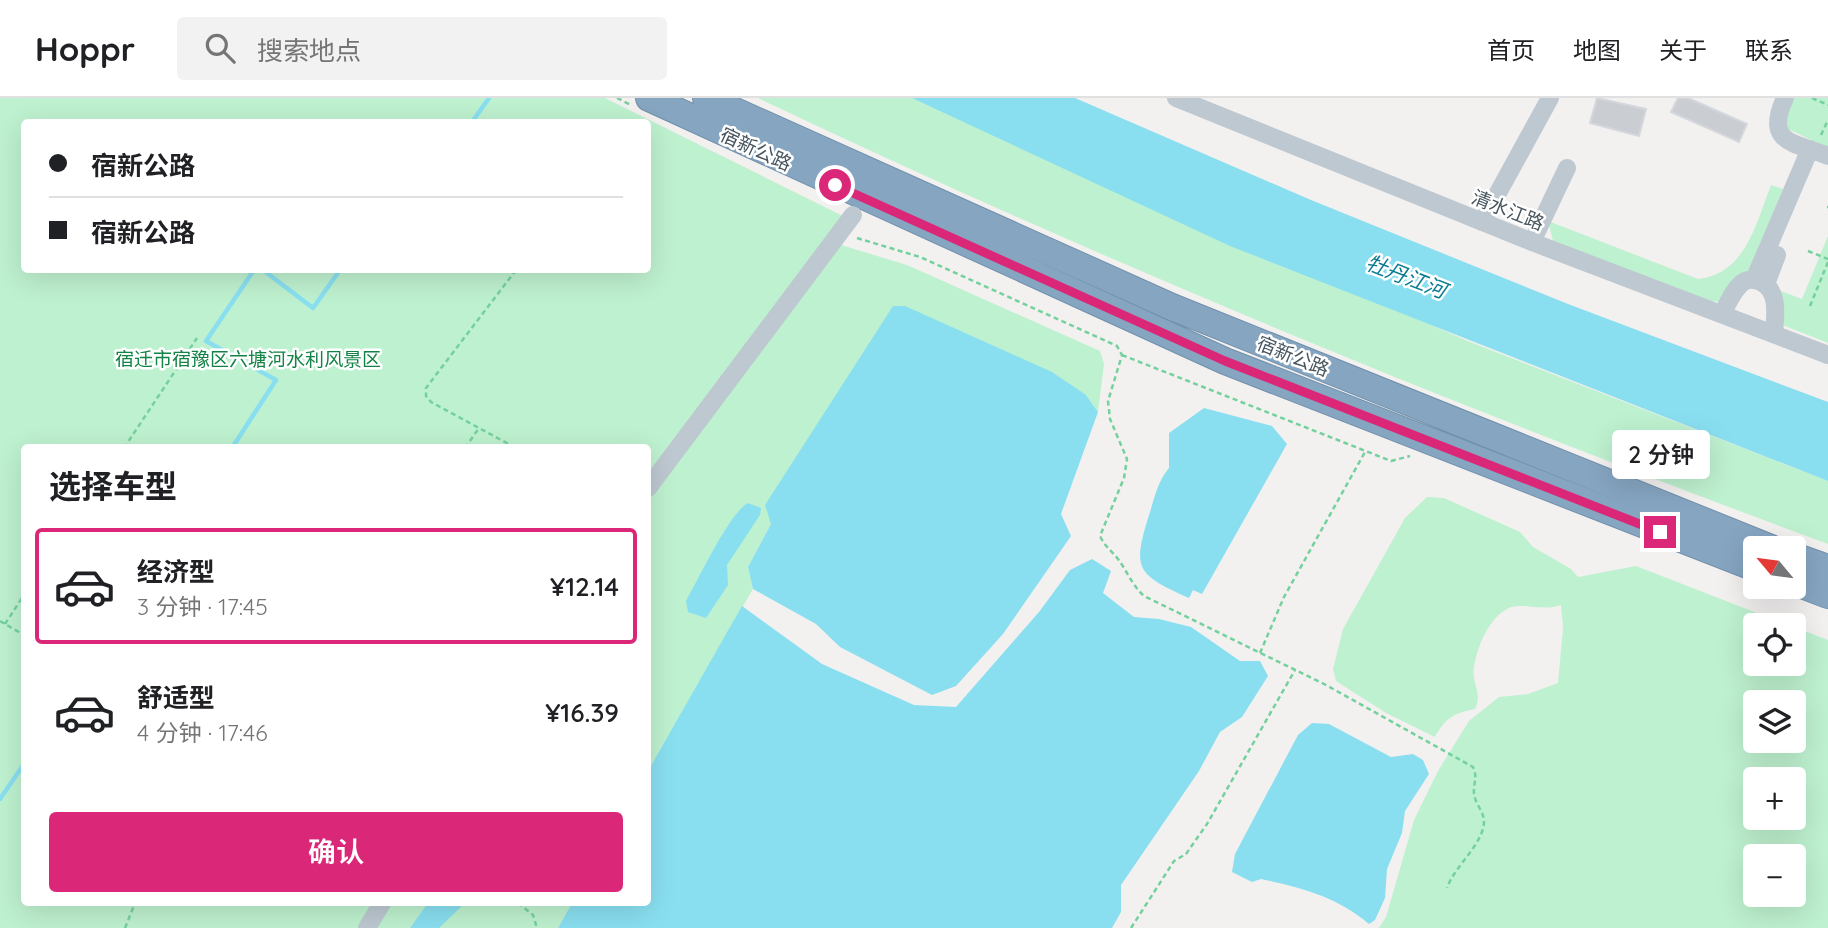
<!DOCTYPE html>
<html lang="zh">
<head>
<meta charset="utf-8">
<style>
  body { margin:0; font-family:Quicksand,"Noto Sans SC",sans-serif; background:#f2f2f2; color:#202124; height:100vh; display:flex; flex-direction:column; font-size:26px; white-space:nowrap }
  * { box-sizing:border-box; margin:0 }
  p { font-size:23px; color:#757577 }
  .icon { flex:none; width:38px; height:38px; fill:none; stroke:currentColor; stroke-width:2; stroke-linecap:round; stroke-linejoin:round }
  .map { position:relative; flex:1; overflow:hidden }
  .drawer { position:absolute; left:21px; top:346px; width:630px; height:462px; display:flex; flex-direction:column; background:#fff; border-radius:7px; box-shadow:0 7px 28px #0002 }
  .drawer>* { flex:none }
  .banner { position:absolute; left:21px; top:21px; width:630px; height:154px; border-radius:7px; box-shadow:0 7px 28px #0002; display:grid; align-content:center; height:154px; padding:0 28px; background:#fff }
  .needle { width:46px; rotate:299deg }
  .tools { position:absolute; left:1743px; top:438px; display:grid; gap:14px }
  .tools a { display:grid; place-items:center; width:63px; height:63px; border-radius:7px; background:#fff; box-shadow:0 7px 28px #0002; font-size:35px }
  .end { position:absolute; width:32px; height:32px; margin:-16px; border:9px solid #db2777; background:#fff; box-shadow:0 0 0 4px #fff }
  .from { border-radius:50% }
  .bubble { position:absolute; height:49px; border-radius:7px; background:#fff; box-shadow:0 7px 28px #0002; font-size:23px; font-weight:600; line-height:49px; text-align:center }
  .banner b { display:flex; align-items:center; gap:24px; height:66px; font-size:26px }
  .banner b+b { border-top:2px solid #e0e0e0 }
  .banner i { width:18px; height:18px; background:#202124 }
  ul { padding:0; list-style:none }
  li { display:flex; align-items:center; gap:21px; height:116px; margin:0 14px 10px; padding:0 14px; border:4px solid transparent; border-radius:7px }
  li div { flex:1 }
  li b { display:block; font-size:26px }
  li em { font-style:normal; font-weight:600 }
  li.selected { border-color:#db2777 }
  li>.icon { width:63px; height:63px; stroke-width:1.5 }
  h2 { padding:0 28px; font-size:32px; line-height:84px }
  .primary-button { display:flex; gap:14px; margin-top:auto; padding:14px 28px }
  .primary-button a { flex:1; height:80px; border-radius:7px; background:#db2777; color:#fff; font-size:28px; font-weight:600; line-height:80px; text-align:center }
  header { display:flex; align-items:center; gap:42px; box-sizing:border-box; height:98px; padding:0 35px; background:#fff; border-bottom:2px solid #e0e0e0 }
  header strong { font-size:33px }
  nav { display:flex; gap:38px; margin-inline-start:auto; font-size:24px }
  .search { width:490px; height:63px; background:#f2f2f2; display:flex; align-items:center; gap:18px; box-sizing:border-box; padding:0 24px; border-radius:7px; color:#757577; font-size:26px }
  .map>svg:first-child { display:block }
</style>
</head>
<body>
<header>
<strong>Hoppr</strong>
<div class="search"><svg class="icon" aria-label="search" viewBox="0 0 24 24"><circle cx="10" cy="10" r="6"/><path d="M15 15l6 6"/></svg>搜索地点</div>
<nav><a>首页</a><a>地图</a><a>关于</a><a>联系</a></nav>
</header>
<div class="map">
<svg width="1828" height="830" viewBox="0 0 1828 830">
  <rect width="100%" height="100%" fill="#f3f0f0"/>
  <path fill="#bef1cf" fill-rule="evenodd" d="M 0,0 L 605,0 L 857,125 L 841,147 L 907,167 L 1100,253 L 1104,266 L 1098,314 L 1086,297 L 771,426 L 748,469 L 753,491 L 648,673 L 648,350 L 24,350 L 24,805 L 572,805 L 558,830 L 0,830 ZM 24,24 L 648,24 L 648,172 L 24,172 Z
    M 758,0 L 912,0 L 1470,244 L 1828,383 L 1828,446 C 1465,312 1107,166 758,0 Z
    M 1792,0 L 1828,0 L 1828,50 L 1784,29 Z
    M 1771,87 L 1783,91 L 1748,175 L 1721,204 L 1711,203 L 1553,143 L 1548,123 L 1698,181 C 1746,176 1756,125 1771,87 Z
    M 1828,138 L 1828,245 L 1780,226 L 1778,192 L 1802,201 Z
    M 1427,399 L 1444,400 L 1520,434 L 1533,449 L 1571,471 L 1578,479 L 1636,468 L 1788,527 L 1755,527 L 1755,565 L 1794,565 L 1794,529 L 1828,542 L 1828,830 L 1379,830 L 1386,819 L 1414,722 L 1438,673 L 1469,623 L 1499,599 L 1528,596 L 1558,585 L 1563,530 L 1561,507 C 1542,514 1522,504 1509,510 C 1489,519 1477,549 1474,569 C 1471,585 1483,595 1475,611 C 1454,615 1445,620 1435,639 L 1386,615 L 1336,583 L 1333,571 L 1343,531 L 1405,420 ZM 1755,604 L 1794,604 L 1794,642 L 1755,642 ZM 1755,681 L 1794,681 L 1794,719 L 1755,719 ZM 1755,758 L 1794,758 L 1794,796 L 1755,796 Z"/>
  <path fill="#89dff0" d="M 912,0 L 1075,0 L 1311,102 L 1568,206 L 1828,304 L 1828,383 L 1230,148 Z
    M 893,208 L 905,208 L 1052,274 L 1086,297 L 1098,314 L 1061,416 L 1071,438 L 1003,536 L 956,588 L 932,597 L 840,549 L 816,526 L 753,491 L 748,469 L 771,426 L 765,407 Z
    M 1204,310 L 1272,328 L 1287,346 L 1202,496 L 1193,492 L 1189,500 C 1135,476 1132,471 1150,414 C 1155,398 1158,383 1169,370 L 1169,335 Z
    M 748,405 L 761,410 L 760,417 L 727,467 L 728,487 L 706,520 L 688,514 L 686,503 C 698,482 730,414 748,405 Z
    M 1092,461 L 1111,473 L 1103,495 L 1134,519 L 1159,521 L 1191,529 L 1240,563 L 1260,563 L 1268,578 L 1242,619 L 1220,634 L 1199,673 L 1121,787 L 1121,814 L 1112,830 L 558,830 L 572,805 L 648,805 L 648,673 L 742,508 L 822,566 L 914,607 L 956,609 L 1039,514 L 1070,472 Z
    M 1312,625 L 1329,626 L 1391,659 L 1413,656 L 1423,662 L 1429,676 L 1405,713 L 1402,735 L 1387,771 L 1385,800 L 1375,822 L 1369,826 C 1338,799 1300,789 1261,781 L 1252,784 L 1232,774 L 1235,756 L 1298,637 Z
    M 428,805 L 465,805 L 439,830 L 410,830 Z"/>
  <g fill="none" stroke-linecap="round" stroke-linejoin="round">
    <path stroke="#89dff0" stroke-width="4.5" d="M 472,24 L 489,0
      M 263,172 L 313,210 L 340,172
      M 232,350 L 276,282 L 206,243 L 254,172
      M 0,701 L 24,666"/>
  </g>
  <path fill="#caced3" stroke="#d4d7dc" stroke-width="2" d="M 1597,0 L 1646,11 L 1639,38 L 1590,25 Z
    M 1678,0 L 1688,0 L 1747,26 L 1739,44 L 1671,14 Z"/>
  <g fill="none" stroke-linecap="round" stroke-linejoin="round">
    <g stroke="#7190ac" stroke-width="28">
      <path id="highway" d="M 649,0 L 1225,263 L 1755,470
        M 706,0 L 1172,209 L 1771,450
        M 1794,458 L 1828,470
        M 1794,484 L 1828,497"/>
    </g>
    <path stroke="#74d19e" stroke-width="2.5" stroke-dasharray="5 3.5" stroke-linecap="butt" d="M 617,0 L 631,7
      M 1812,0 L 1828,7
      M 1821,37 L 1828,22
      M 1827,109 L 1828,109
      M 857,140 L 920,159 L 1117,248 L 1122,257 L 1108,303 L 1110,321 L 1127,361 L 1124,380 L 1100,438 C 1105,449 1111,452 1118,461 C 1127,473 1132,487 1144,498 L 1326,587 L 1473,669 C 1478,679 1473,686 1474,696 C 1475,705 1483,713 1484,722 C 1485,745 1455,767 1447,790
      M 1808,153 L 1828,161
      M 516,172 L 426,290 L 426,298 L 431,304 L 516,350
      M 1810,208 L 1828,164
      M 1122,257 L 1391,363 L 1410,358
      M 124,350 L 197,240
      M 465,350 L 479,330
      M 0,523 L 24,537
      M 5,526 L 24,497
      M 1260,555 L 1284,499 L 1365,354
      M 518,805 L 533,817 L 537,830
      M 125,830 L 135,805
      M 1131,830 L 1174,763 L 1186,756 L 1207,726 L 1295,572"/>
    <path stroke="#bdc8d0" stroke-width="18" d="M 1176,0 L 1532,144 L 1828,257
      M 1785,0 C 1764,45 1793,44 1828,58
      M 1482,124 L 1550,0
      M 1532,144 L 1567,70
      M 1754,182 L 1810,51
      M 1766,186 L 1777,157
      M 1722,216 C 1728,206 1734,189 1745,183 C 1750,181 1756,182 1761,184 C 1780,193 1775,219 1774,236
      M 648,390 L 853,117
      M 367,830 L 382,805"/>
    <use href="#highway" stroke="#86a5c1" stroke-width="26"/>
  </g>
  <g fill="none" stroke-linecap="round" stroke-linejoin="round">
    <path stroke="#db2777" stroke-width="9" d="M 835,87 L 1225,263 L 1660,434"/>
  </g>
  <g text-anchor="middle" stroke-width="5" stroke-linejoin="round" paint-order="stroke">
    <g font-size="19" fill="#47555f" stroke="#fff">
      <text transform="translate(756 51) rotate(25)" y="7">宿新公路</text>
      <text transform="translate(1508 112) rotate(22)" y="7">清水江路</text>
      <text transform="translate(1293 258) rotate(22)" y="7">宿新公路</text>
    </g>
    <g font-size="19" fill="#148446" stroke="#fff">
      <text x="248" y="268">宿迁市宿豫区六塘河水利风景区</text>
    </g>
    <g font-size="21" font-style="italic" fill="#097c92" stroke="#fff">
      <text transform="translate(1406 179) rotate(21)" y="7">牡丹江河</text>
    </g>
  </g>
</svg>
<div class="tools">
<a><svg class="needle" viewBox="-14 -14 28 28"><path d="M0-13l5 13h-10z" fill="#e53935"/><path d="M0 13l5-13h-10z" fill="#757577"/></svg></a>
<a><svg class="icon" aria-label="locate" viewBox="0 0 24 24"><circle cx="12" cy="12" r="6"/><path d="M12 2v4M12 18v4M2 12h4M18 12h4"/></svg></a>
<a><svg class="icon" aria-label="layers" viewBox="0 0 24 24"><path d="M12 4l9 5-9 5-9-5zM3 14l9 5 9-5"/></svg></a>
<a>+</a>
<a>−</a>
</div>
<i class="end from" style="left:835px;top:87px"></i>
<i class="end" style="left:1660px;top:434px"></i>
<div class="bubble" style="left:1612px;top:332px;width:98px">2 分钟</div>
<div class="banner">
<b><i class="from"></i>宿新公路</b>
<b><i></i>宿新公路</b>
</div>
<section class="drawer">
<h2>选择车型</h2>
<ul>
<li class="selected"><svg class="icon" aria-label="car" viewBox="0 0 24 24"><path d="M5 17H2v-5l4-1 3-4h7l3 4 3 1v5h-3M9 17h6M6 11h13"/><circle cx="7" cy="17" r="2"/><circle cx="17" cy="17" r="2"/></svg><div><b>经济型</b><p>3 分钟 · 17:45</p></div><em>¥12.14</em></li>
<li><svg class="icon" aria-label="car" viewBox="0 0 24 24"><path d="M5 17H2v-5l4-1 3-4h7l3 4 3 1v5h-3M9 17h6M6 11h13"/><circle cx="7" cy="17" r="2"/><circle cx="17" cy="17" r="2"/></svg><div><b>舒适型</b><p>4 分钟 · 17:46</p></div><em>¥16.39</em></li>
</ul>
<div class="primary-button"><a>确认</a></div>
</section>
</div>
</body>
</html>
